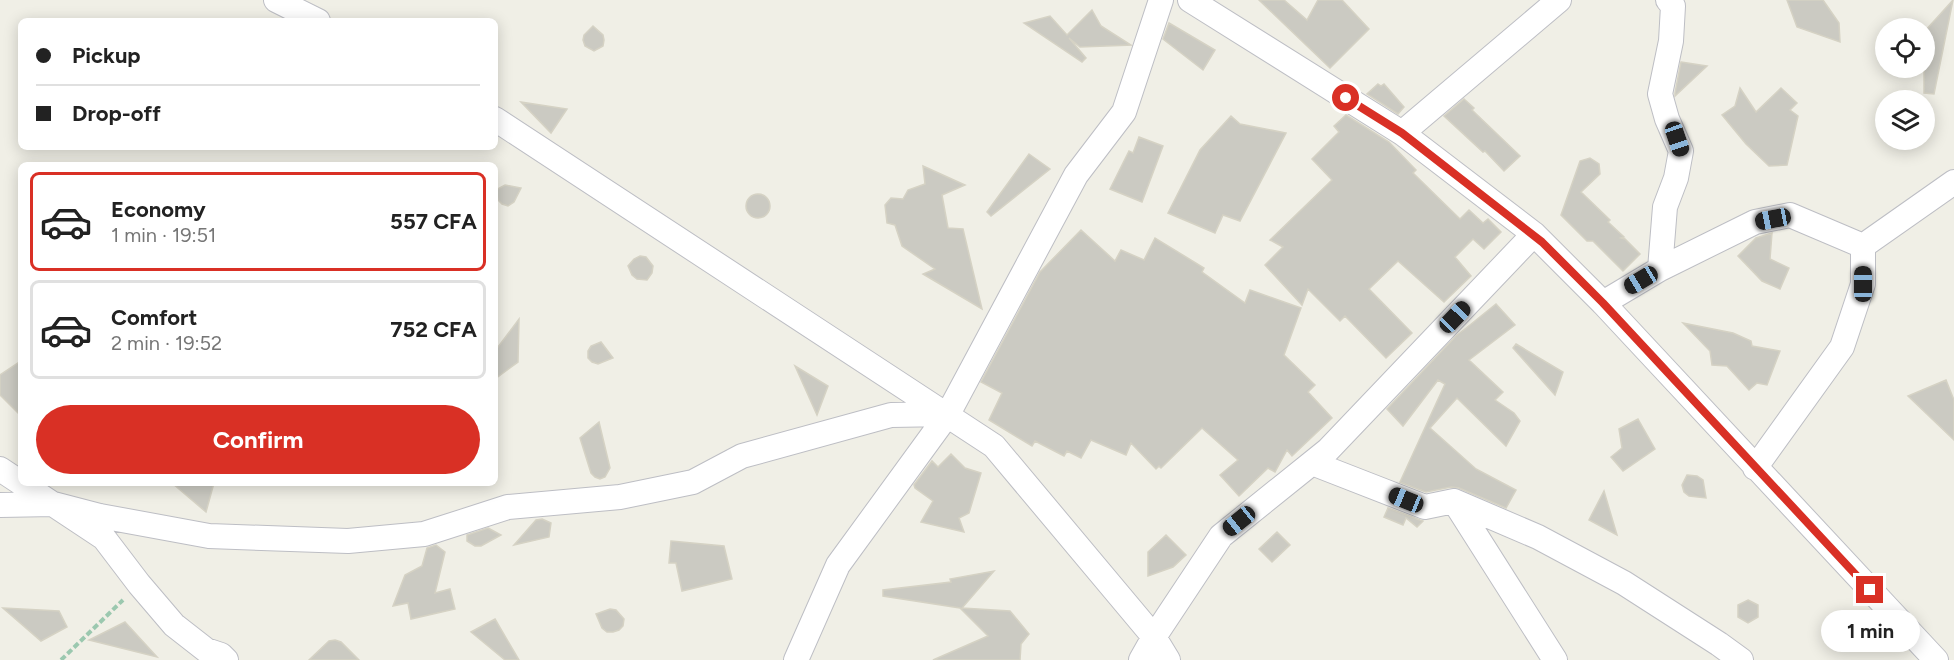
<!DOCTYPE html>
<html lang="en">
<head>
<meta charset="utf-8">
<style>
  body { margin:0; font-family:Figtree,sans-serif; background:#f6f6f6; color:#222; height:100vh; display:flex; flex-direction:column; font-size:22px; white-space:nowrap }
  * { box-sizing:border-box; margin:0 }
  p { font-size:20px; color:#767676 }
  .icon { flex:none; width:33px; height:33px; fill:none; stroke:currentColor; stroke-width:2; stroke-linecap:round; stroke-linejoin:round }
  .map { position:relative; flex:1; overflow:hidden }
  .sheet { position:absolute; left:18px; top:162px; width:480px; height:324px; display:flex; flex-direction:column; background:#fff; border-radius:9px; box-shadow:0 3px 15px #0003 }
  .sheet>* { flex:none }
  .banner { position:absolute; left:18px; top:18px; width:480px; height:132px; border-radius:9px; box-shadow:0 3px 15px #0003; display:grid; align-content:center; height:132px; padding:0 18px; background:#fff }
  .fabs { position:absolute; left:1875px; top:18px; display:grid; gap:12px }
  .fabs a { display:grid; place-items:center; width:60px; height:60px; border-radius:50%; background:#fff; box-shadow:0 3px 15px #0003; font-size:30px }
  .end { position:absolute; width:27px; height:27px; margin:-14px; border:8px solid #d93025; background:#fff; box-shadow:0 0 0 3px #fff }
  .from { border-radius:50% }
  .bubble { position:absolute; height:42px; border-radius:21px; background:#fff; box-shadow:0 3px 15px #0003; font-size:20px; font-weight:700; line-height:42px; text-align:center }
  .car { position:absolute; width:18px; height:36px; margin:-18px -9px; border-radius:8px; box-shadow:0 0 4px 2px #0007; background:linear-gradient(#222 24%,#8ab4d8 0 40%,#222 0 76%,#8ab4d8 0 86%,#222 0) }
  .banner b { display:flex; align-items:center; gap:21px; height:57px; font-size:22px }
  .banner b+b { border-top:2px solid #e0e0e0 }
  .banner i { width:15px; height:15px; background:#222 }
  ul { padding:10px 0 0; list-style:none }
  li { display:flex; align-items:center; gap:18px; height:99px; margin:0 12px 9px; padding:0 6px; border:3px solid #e0e0e0; border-radius:9px }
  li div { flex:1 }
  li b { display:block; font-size:22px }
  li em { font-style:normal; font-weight:700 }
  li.selected { border-color:#d93025 }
  li>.icon { width:54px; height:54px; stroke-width:1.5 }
  .button { display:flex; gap:12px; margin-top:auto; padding:12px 18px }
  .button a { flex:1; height:69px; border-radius:36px; background:#d93025; color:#fff; font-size:24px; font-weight:700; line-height:69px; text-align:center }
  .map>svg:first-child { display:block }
</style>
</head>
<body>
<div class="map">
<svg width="1954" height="660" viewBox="0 0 1954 660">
  <rect width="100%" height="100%" fill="#f0efe6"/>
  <path fill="#cbcac2" stroke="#d5d2c4" stroke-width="1.5" d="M 1259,0 L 1284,0 L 1307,20 L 1318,0 L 1342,0 L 1369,29 L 1330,68 Z
    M 1787,0 L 1823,0 L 1839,23 L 1840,42 L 1797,27 Z
    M 1953,0 L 1934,94 L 1924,93 L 1924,32 Z
    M 1092,10 L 1101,26 L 1131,45 L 1080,47 L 1069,38 L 1086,58 L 1082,62 L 1024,23 L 1050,16 L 1067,35 Z
    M 1169,23 L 1215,50 L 1203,70 L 1163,39 Z
    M 593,26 L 603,35 L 604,40 L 603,46 L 594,51 L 585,46 L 583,40 L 584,35 Z
    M 1681,62 L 1707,66 L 1675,96 L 1675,93 Z
    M 1378,84 L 1381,86 L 1384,84 L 1404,107 L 1398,114 L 1367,94 Z
    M 1740,88 L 1756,112 L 1781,88 L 1797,103 L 1790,110 L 1798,116 L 1787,165 L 1769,166 L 1746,144 L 1722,115 L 1735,106 Z
    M 1464,99 L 1474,108 L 1472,110 L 1520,156 L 1504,171 L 1485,151 L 1483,152 L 1444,116 Z
    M 521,102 L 567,109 L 551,133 Z
    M 1346,115 L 1389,142 L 1416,170 L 1413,173 L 1460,219 L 1469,210 L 1483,223 L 1488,219 L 1501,232 L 1484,249 L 1473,239 L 1455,257 L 1471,276 L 1444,302 L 1398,261 L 1369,289 L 1412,333 L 1386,358 L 1345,316 L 1340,321 L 1308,289 L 1302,305 L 1265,265 L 1283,247 L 1270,240 L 1332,180 L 1312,159 L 1339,132 L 1334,126 Z
    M 1231,116 L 1240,124 L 1286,133 L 1240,221 L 1223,215 L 1215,233 L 1168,213 L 1200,150 Z
    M 1139,137 L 1163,146 L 1142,202 L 1110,189 L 1129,151 L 1133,153 Z
    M 1029,154 L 1050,169 L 991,216 L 987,212 Z
    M 1590,158 L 1599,164 L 1600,174 L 1581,192 L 1610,220 L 1608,222 L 1624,237 L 1621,238 L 1625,239 L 1640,254 L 1623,271 L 1593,241 L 1587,241 L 1561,215 L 1580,161 Z
    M 923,166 L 965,185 L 942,195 L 948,228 L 963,229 L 982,309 L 923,274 L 935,269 L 902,246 L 895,225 L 887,223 L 885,205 L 891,198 L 903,199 L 908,190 L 925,184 Z
    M 505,185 L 521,188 L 514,202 L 508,206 L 502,204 L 498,200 L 496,190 Z
    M746 206a12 12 0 1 1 24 0a12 12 0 1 1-24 0Z
    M 1081,230 L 1115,261 L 1121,250 L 1144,260 L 1155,238 L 1204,268 L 1202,272 L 1245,303 L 1250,290 L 1301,308 L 1284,355 L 1315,385 L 1308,392 L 1332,418 L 1292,456 L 1287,450 L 1275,472 L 1268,468 L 1239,496 L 1220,475 L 1238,460 L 1202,428 L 1161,468 L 1159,466 L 1156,469 L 1131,443 L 1126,455 L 1091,440 L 1081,458 L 1067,451 L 1064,456 L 1035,441 L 1032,446 L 989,420 L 1002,393 L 981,382 L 1040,272 Z
    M 1772,233 L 1770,259 L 1789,268 L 1780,289 L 1762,281 L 1738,256 L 1756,238 Z
    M 640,256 L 646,257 L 653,266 L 652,273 L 647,280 L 637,279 L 632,275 L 628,266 L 634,259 Z
    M 1496,304 L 1515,325 L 1469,360 L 1503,392 L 1495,400 L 1514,413 L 1520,421 L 1506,446 L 1457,398 L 1430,428 L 1476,469 L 1516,490 L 1506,508 L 1459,488 L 1451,487 L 1426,492 L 1400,482 L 1445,384 L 1438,380 L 1403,426 L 1387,409 L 1455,337 Z
    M 519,319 L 518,362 L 495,379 L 495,351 Z
    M 1683,323 L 1733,333 L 1751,341 L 1752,346 L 1780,351 L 1767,385 L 1757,383 L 1749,390 L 1727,366 L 1712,365 L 1710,351 Z
    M 601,342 L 613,358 L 598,364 L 592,362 L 588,358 L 588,351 L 591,346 Z
    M 1516,344 L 1563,372 L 1555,395 L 1513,348 Z
    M 21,361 L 21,416 L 0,395 L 0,375 Z
    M 795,366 L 828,386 L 817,415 Z
    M 1946,380 L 1954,400 L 1954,440 L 1908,396 Z
    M 1638,419 L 1655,449 L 1623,471 L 1611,457 L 1622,448 L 1619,429 Z
    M 599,422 L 610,468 L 605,477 L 600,479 L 595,477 L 591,473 L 580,438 Z
    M 951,454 L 965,468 L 981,473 L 969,513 L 959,518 L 964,532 L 921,522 L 933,501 L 915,488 L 914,485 L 932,461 L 938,467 Z
    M 1687,475 L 1697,476 L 1703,480 L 1706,498 L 1689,496 L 1684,492 L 1682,485 Z
    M 172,483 L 214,483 L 206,512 Z
    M 1604,491 L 1617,535 L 1589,520 Z
    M 1388,508 L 1420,520 L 1423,521 L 1417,527 L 1406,518 L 1403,525 L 1384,517 Z
    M 542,519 L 551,523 L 549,537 L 514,545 L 536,520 Z
    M 488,528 L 501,535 L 481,546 L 475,546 L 467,541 L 467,535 Z
    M 1277,532 L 1290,545 L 1272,562 L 1259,549 Z
    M 1166,535 L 1186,555 L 1173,567 L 1148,576 L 1148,552 Z
    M 671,541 L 724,546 L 732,579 L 682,591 L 676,563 L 669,563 Z
    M 436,545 L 445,552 L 435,593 L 450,589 L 455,609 L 411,619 L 408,603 L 393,606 L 405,575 L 422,566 L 427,548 Z
    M 994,571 L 962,608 L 1010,611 L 1029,634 L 1021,644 L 1020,660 L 933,660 L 988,636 L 960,608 L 883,596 L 883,590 L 951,582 L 950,579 Z
    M 1748,600 L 1758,605 L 1758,617 L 1748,623 L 1738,617 L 1738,605 Z
    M 3,608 L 59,611 L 67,627 L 41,641 Z
    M 610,609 L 616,610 L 624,619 L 623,626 L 619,630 L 613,632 L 607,632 L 602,628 L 596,614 Z
    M 495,619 L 519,660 L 505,660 L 471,632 Z
    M 125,622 L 157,657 L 89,640 Z
    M 335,640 L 341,642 L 359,660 L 309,660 L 329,641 Z"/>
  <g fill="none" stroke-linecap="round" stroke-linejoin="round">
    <g stroke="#bdbec4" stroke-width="26">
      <path id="minor" d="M 276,0 L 318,21
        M 1190,0 L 1402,133 L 1534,234 L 1603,303 L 1936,660
        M 495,119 L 994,446 L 1154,637 L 1168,660
        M 1402,133 L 1559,0
        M 1863,246 L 1954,182
        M 1660,269 L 1665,207 L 1676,178 L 1681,151 L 1667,119 L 1660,94 L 1671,41 L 1673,6 L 1668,0
        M 1603,303 L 1660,269 L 1755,222 L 1790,215 L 1863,246
        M 1312,463 L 1425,507 L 1454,501 L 1538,537 L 1624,583 L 1719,644 L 1741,660
        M 1755,468 L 1842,347 L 1863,284 L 1863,246
        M 0,469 L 104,538 L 139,584 L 174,625 L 206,650 L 221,655 L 226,660
        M 1454,501 L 1555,660
        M 0,505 L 54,504 L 100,516 L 209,536 L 348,541 L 424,534 L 508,507 L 620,497 L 693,482 L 742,456 L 891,415 L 948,414
        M 796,660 L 838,565 L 948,414 L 1076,175 L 1124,112 L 1161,0
        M 1141,660 L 1154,637 L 1221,536 L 1328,450 L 1534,234"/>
    </g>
    <path stroke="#9bc8af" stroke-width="4" stroke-dasharray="6 3" stroke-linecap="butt" d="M 61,660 L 123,600"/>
    <use href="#minor" stroke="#fff" stroke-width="24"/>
  </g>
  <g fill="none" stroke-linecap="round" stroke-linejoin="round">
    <path stroke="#d93025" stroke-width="8" d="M 1346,98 L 1402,133 L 1542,242 L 1603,303 L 1870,590"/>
  </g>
</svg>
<div class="fabs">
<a><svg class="icon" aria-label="locate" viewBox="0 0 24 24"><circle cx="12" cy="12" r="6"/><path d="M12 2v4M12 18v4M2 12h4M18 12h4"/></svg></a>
<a><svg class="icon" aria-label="layers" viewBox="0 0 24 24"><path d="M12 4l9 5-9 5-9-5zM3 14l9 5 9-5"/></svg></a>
</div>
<i class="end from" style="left:1346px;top:98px"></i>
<i class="end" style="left:1870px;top:590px"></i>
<div class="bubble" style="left:1821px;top:610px;width:99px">1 min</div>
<i class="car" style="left:1677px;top:139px;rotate:161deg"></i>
<i class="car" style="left:1773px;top:219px;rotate:259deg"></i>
<i class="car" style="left:1641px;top:280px;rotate:239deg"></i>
<i class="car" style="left:1863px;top:284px;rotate:0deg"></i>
<i class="car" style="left:1455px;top:317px;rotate:44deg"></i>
<i class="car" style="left:1406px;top:500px;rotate:292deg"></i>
<i class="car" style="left:1239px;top:521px;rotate:231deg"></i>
<div class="banner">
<b><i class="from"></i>Pickup</b>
<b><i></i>Drop-off</b>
</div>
<section class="sheet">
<ul>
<li class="selected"><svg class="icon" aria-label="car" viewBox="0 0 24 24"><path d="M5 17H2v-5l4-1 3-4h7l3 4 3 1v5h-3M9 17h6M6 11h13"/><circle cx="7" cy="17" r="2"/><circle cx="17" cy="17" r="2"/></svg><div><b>Economy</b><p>1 min · 19:51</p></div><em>557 CFA</em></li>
<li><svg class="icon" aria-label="car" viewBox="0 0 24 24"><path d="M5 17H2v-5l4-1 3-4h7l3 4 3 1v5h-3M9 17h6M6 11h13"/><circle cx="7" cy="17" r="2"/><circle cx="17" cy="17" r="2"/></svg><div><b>Comfort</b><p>2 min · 19:52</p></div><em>752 CFA</em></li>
</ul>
<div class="button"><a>Confirm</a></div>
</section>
</div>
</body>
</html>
